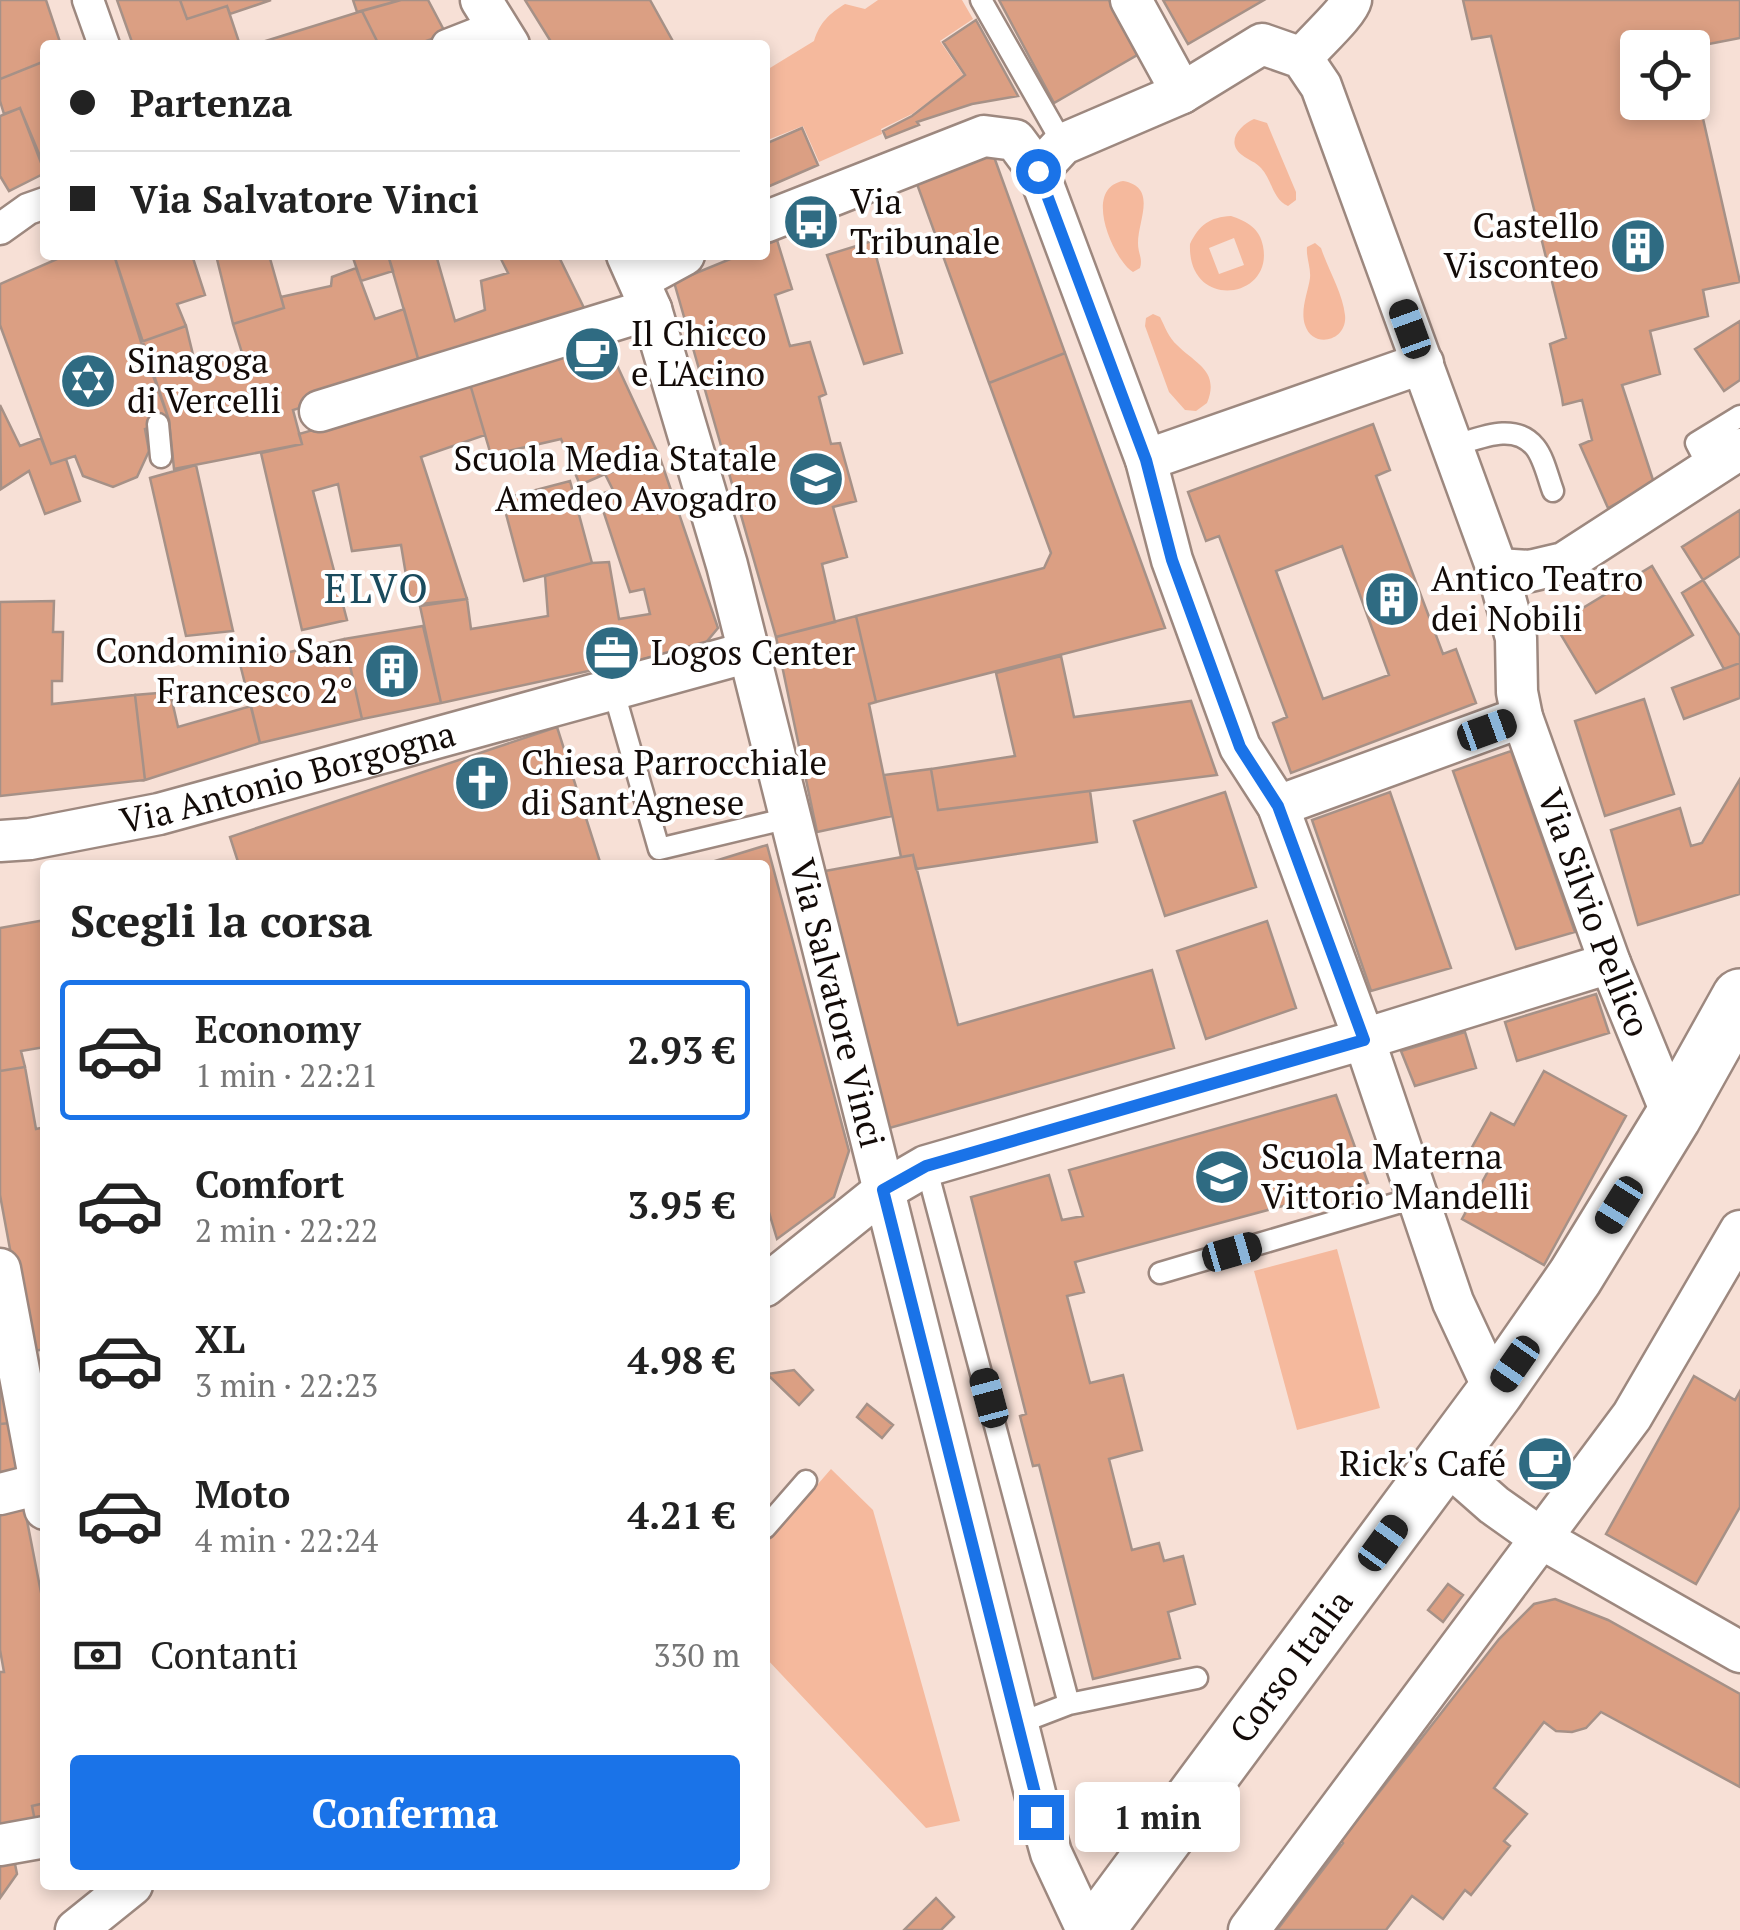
<!DOCTYPE html>
<html lang="it">
<head>
<meta charset="utf-8">
<style>
  body { margin:0; font-family:"PT Serif",serif; background:#f2f2f2; color:#222; height:100vh; display:flex; flex-direction:column; font-size:38px; white-space:nowrap }
  * { box-sizing:border-box; margin:0 }
  p { font-size:32px; color:#767676 }
  .icon { flex:none; width:55px; height:55px; fill:none; stroke:currentColor; stroke-width:2; stroke-linecap:round; stroke-linejoin:round }
  .map { position:relative; flex:1; overflow:hidden }
  .panel { position:absolute; left:40px; top:860px; width:730px; height:1030px; display:flex; flex-direction:column; background:#fff; border-radius:10px; box-shadow:0 5px 15px #0003 }
  .panel>* { flex:none }
  .guide { position:absolute; left:40px; top:40px; width:730px; height:220px; border-radius:10px; box-shadow:0 5px 15px #0003; display:grid; align-content:center; height:220px; padding:0 30px; background:#fff }
  .controls { position:absolute; left:1620px; top:30px; display:grid; gap:20px }
  .controls a { display:grid; place-items:center; width:90px; height:90px; border-radius:10px; background:#fff; box-shadow:0 5px 15px #0003; font-size:50px }
  .end { position:absolute; width:45px; height:45px; margin:-22px; border:12px solid #1a73e8; background:#fff; box-shadow:0 0 0 5px #fff }
  .from { border-radius:50% }
  .bubble { position:absolute; height:70px; border-radius:10px; background:#fff; box-shadow:0 5px 15px #0003; font-size:32px; font-weight:700; line-height:70px; text-align:center }
  .car { position:absolute; width:30px; height:60px; margin:-30px -15px; border-radius:12px; box-shadow:0 0 8px 2px #0007; background:linear-gradient(#222 24%,#8ab4d8 0 40%,#222 0 76%,#8ab4d8 0 86%,#222 0) }
  .guide b { display:flex; align-items:center; gap:35px; height:95px; font-size:38px }
  .guide b+b { border-top:2px solid #e0e0e0 }
  .guide i { width:25px; height:25px; background:#222 }
  ul { padding:0; list-style:none }
  li { display:flex; align-items:center; gap:30px; height:140px; margin:0 20px 15px; padding:0 10px; border:5px solid transparent; border-radius:10px }
  li div { flex:1 }
  li b { display:block; font-size:38px }
  li em { font-style:normal; font-weight:700 }
  li.on { border-color:#1a73e8 }
  li>.icon { width:90px; height:90px; stroke-width:1.5 }
  h2 { padding:0 30px; font-size:45px; line-height:120px }
  .pay { display:flex; align-items:center; gap:25px; height:110px; padding:0 30px; font-size:38px }
  .pay p { margin-inline-start:auto }
  .action { display:flex; gap:20px; margin-top:auto; padding:20px 30px }
  .action a { flex:1; height:115px; border-radius:10px; background:#1a73e8; color:#fff; font-size:40px; font-weight:700; line-height:115px; text-align:center }
  .map>svg:first-child { display:block }
</style>
</head>
<body>
<div class="map">
<svg width="1740" height="1930" viewBox="0 0 1740 1930">
  <rect width="100%" height="100%" fill="#f7e0d6"/>
  <path fill="#f5b99d" fill-rule="evenodd" d="M 878,0 L 962,0 L 973,19 L 940,41 L 964,76 L 912,114 L 881,129 L 882,134 L 819,162 L 803,126 L 765,141 L 765,71 L 814,41 C 820,22 829,14 845,4 L 865,9 Z
    M 1254,119 L 1267,123 L 1296,192 L 1296,200 L 1288,206 C 1273,200 1272,180 1261,168 C 1256,162 1248,160 1242,155 C 1225,142 1240,125 1254,119 Z
    M 1123,181 C 1158,187 1138,220 1138,243 C 1138,254 1143,258 1140,268 L 1133,272 C 1115,262 1081,189 1123,181 Z
    M 1231,216 C 1247,221 1260,229 1263,246 C 1274,300 1187,311 1190,244 C 1199,225 1210,217 1231,216 ZM 1234,238 L 1244,265 L 1219,274 L 1209,248 Z
    M 1315,243 L 1321,248 C 1328,269 1343,294 1345,315 C 1348,341 1313,350 1305,325 C 1300,310 1308,292 1310,278 C 1311,267 1306,258 1307,247 Z
    M 1153,314 L 1160,317 C 1165,327 1169,338 1177,345 C 1196,364 1220,371 1207,403 L 1196,411 L 1185,410 L 1169,392 L 1145,326 L 1146,318 Z
    M 1337,1249 L 1380,1408 L 1297,1430 L 1254,1271 Z
    M 831,1469 L 873,1510 L 960,1821 L 926,1828 L 765,1657 L 765,1545 Z"/>
  <path fill="#db9f83" stroke="#a69187" stroke-width="2.5" fill-rule="evenodd" d="M 0,0 L 46,0 L 61,45 L 45,45 L 45,61 L 0,79 Z
    M 117,0 L 180,0 L 187,19 L 227,6 L 240,45 L 133,45 Z
    M 180,0 L 271,0 L 230,14 L 227,6 L 187,19 Z
    M 353,0 L 401,0 L 357,12 Z
    M 401,0 L 428,0 L 446,34 L 415,45 L 379,45 L 362,11 Z
    M 525,0 L 650,0 L 675,45 L 553,45 Z
    M 999,0 L 1109,0 L 1139,54 L 1054,103 Z
    M 1163,0 L 1264,0 L 1188,44 Z
    M 1463,0 L 1740,0 L 1740,38 L 1688,48 L 1638,48 L 1638,102 L 1692,102 L 1692,70 L 1740,282 L 1703,290 L 1708,316 L 1650,331 L 1660,374 L 1622,385 L 1654,483 L 1608,508 L 1580,445 L 1592,440 L 1582,400 L 1563,405 L 1562,398 L 1550,344 L 1566,338 L 1491,36 L 1472,39 Z
    M 362,11 L 379,45 L 256,45 L 256,44 Z
    M 976,20 L 1018,96 L 972,104 L 917,122 L 919,125 L 886,138 L 883,131 L 912,116 L 965,75 L 943,42 Z
    M 45,61 L 45,168 L 20,108 L 4,114 L 0,101 L 0,79 Z
    M 20,108 L 45,173 L 9,191 L 0,176 L 0,116 Z
    M 802,128 L 818,165 L 765,188 L 765,144 Z
    M 993,154 L 1065,353 L 989,383 L 917,184 Z
    M 777,240 L 792,289 L 775,295 L 790,346 L 810,342 L 826,394 L 819,397 L 831,444 L 840,443 L 856,501 L 833,507 L 847,557 L 822,564 L 835,622 L 776,637 L 674,282 L 740,255 L 765,255 L 765,245 Z
    M 872,241 L 902,353 L 864,364 L 827,255 Z
    M 66,255 L 114,255 L 169,420 L 145,429 L 149,451 L 137,477 L 113,487 L 83,476 L 75,456 L 51,464 L 0,325 L 0,284 Z
    M 114,255 L 192,255 L 205,295 L 177,304 L 186,326 L 141,342 Z
    M 216,255 L 269,255 L 284,308 L 233,324 Z
    M 352,255 L 388,255 L 393,271 L 361,281 Z
    M 388,255 L 436,255 L 455,321 L 485,310 L 481,281 L 508,273 L 499,255 L 558,255 L 586,312 L 421,369 Z
    M 356,268 L 375,319 L 404,309 L 421,369 L 293,410 L 302,444 L 174,469 L 169,420 L 141,342 L 186,326 L 196,367 L 243,356 L 233,324 L 284,308 L 281,297 L 331,286 L 332,277 Z
    M 1740,321 L 1740,380 L 1724,391 L 1695,349 Z
    M 603,335 L 660,458 L 605,474 L 580,485 L 561,439 L 491,455 L 470,384 Z
    M 1065,353 L 1165,628 L 876,702 L 856,616 L 1044,568 L 1051,553 L 989,383 Z
    M 470,384 L 485,435 L 421,457 L 467,599 L 411,605 L 401,545 L 352,551 L 338,484 L 313,491 L 347,620 L 302,630 L 261,453 L 302,444 L 299,434 Z
    M 0,405 L 20,446 L 41,438 L 51,464 L 66,459 L 80,501 L 45,514 L 29,471 L 1,489 Z
    M 1373,424 L 1390,470 L 1376,476 L 1443,654 L 1456,649 L 1476,703 L 1291,773 L 1273,723 L 1287,717 L 1219,536 L 1206,541 L 1188,492 ZM 1342,546 L 1389,675 L 1323,699 L 1276,571 Z
    M 660,458 L 718,628 L 703,646 L 441,703 L 420,606 L 467,599 L 471,629 L 548,616 L 545,576 L 592,563 L 609,562 L 619,619 L 650,614 L 644,589 L 630,592 L 598,495 L 613,490 L 605,474 Z
    M 196,465 L 233,631 L 186,636 L 150,478 Z
    M 570,481 L 592,563 L 524,581 L 502,499 Z
    M 1740,510 L 1740,556 L 1703,580 L 1682,547 Z
    M 1652,566 L 1693,635 L 1596,693 L 1555,625 Z
    M 1703,580 L 1740,636 L 1740,663 L 1724,669 L 1682,593 Z
    M 54,601 L 53,632 L 63,632 L 62,681 L 52,681 L 52,704 L 135,695 L 145,780 L 0,796 L 0,602 Z
    M 856,616 L 876,702 L 869,704 L 892,816 L 817,832 L 776,637 Z
    M 423,626 L 441,703 L 362,719 L 344,639 Z
    M 344,639 L 362,719 L 260,743 L 240,664 Z
    M 1061,656 L 1074,717 L 1191,701 L 1217,775 L 938,810 L 931,769 L 1015,756 L 996,673 Z
    M 1740,663 L 1740,698 L 1684,719 L 1672,688 Z
    M 170,692 L 178,727 L 251,706 L 260,743 L 145,780 L 135,695 Z
    M 1644,699 L 1674,794 L 1605,816 L 1575,721 Z
    M 557,727 L 601,865 L 239,865 L 230,837 Z
    M 1511,751 L 1575,932 L 1516,949 L 1453,771 Z
    M 931,769 L 938,810 L 1090,791 L 1097,842 L 916,869 L 913,855 L 901,857 L 884,775 Z
    M 1740,779 L 1740,894 L 1638,925 L 1611,830 L 1680,808 L 1691,846 L 1702,843 Z
    M 1225,792 L 1256,887 L 1165,916 L 1134,821 Z
    M 1390,792 L 1451,968 L 1371,991 L 1312,820 Z
    M 767,845 L 849,1151 L 834,1197 L 777,1239 L 765,1199 L 765,865 L 702,865 Z
    M 913,855 L 958,1025 L 1152,970 L 1174,1048 L 886,1129 L 825,871 Z
    M 45,920 L 45,1047 L 21,1051 L 25,1067 L 0,1071 L 0,928 Z
    M 1267,921 L 1296,1008 L 1206,1039 L 1177,951 Z
    M 1596,994 L 1609,1033 L 1517,1061 L 1505,1022 Z
    M 1465,1032 L 1476,1068 L 1415,1086 L 1401,1051 Z
    M 25,1067 L 36,1129 L 45,1127 L 45,1349 L 29,1352 L 0,1195 L 0,1071 Z
    M 1544,1071 L 1626,1116 L 1544,1265 L 1462,1219 L 1493,1162 L 1471,1149 L 1491,1113 L 1514,1125 Z
    M 1336,1095 L 1368,1183 L 1075,1262 L 1084,1292 L 1067,1296 L 1090,1383 L 1123,1375 L 1142,1450 L 1109,1459 L 1132,1550 L 1159,1543 L 1164,1561 L 1183,1556 L 1195,1604 L 1168,1612 L 1180,1658 L 1093,1679 L 1039,1465 L 1033,1466 L 1020,1416 L 1026,1414 L 971,1197 L 1049,1175 L 1062,1220 L 1083,1216 L 1069,1170 Z
    M 0,1350 L 11,1423 L 0,1424 Z
    M 794,1370 L 813,1390 L 799,1405 L 767,1374 Z
    M 1694,1376 L 1735,1400 L 1740,1391 L 1740,1507 L 1696,1584 L 1606,1534 Z
    M 867,1404 L 893,1425 L 882,1438 L 857,1417 Z
    M 11,1423 L 20,1482 L 0,1487 L 0,1424 Z
    M 1548,1440 L 1568,1455 L 1542,1489 L 1522,1474 Z
    M 22,1495 L 45,1613 L 45,1803 L 32,1806 L 36,1826 L 0,1833 L 0,1672 L 4,1672 L 0,1650 L 0,1501 Z
    M 1448,1584 L 1463,1595 L 1443,1622 L 1428,1610 Z
    M 1555,1599 L 1608,1620 L 1740,1694 L 1740,1787 L 1601,1712 L 1586,1728 L 1572,1732 L 1556,1731 L 1544,1722 L 1494,1788 L 1527,1814 L 1504,1841 L 1510,1846 L 1471,1895 L 1465,1890 L 1443,1919 L 1412,1896 L 1386,1930 L 1277,1930 L 1343,1843 L 1341,1841 L 1499,1639 L 1534,1604 Z
    M 45,1803 L 45,1824 L 36,1826 L 32,1806 Z
    M 12,1849 L 17,1874 L 0,1898 L 0,1851 Z
    M 936,1898 L 954,1917 L 941,1930 L 904,1930 Z"/>
  <g fill="none" stroke-linecap="round" stroke-linejoin="round">
    <g stroke="#9d887f" stroke-width="25">
      <path id="service" d="M 981,0 L 1063,144
        M 158,424 L 161,457
        M 1453,446 C 1478,439 1514,421 1535,447 C 1544,458 1548,478 1553,491
        M 1709,468 L 1696,443 L 1740,416
        M 613,689 L 659,849 L 789,818
        M 926,1166 L 1069,1704 L 1197,1678
        M 1160,1273 L 1418,1197
        M 765,1528 L 806,1481
        M 1017,1724 L 1069,1704"/>
    </g>
    <g stroke="#9d887f" stroke-width="35">
      <path id="pedestrian" d="M 88,0 L 104,45
        M 447,45 L 498,25
        M 0,229 L 28,209 L 45,203"/>
    </g>
    <g stroke="#9d887f" stroke-width="45">
      <g id="minor">
        <path d="M 481,0 L 509,45"/>
        <path d="M 1131,0 L 1182,93"/>
        <path d="M 1302,58 C 1313,44 1348,13 1351,0"/>
        <path id="s1" d="M 1038,171 L 1063,144 L 1182,93 L 1262,44 L 1302,58 L 1321,86 L 1497,569 L 1516,638 L 1517,692 L 1522,717 L 1610,963 L 1673,1117"/>
        <path d="M 765,222 L 984,136 L 1015,140 L 1038,171 L 1146,460 L 1172,560 L 1240,747 L 1278,806 L 1364,1039 L 1453,1302 L 1495,1392"/>
        <path id="s2" d="M 627,255 L 651,309 L 727,565 L 1041,1817 L 1051,1853 L 1087,1930"/>
        <path d="M 640,279 L 684,255"/>
        <path d="M 320,411 L 651,309"/>
        <path d="M 1146,460 L 1423,363"/>
        <path d="M 1497,569 L 1530,571 L 1564,563 L 1740,449"/>
        <path d="M 1278,806 L 1522,717"/>
        <path id="s3" d="M 0,841 L 30,839 L 159,814 L 749,652"/>
        <path d="M 0,1269 L 45,1509"/>
        <path d="M 765,1286 L 883,1191 L 926,1166 L 1364,1039 L 1610,963"/>
        <path d="M 1444,1461 L 1494,1505 L 1542,1539 L 1740,1652"/>
        <path d="M 0,1494 L 40,1484"/>
        <path d="M 0,1845 L 45,1837"/>
        <path d="M 76,1930 L 132,1885"/>
        <path d="M 1249,1930 L 1632,1416 L 1740,1231"/>
      </g>
    </g>
    <g stroke="#9d887f" stroke-width="60">
      <g id="secondary">
        <path id="s4" d="M 1096,1930 L 1495,1392 L 1575,1277 L 1673,1117 L 1740,997"/>
      </g>
    </g>
    <use href="#service" stroke="#fff" stroke-width="20"/>
    <use href="#pedestrian" stroke="#fff" stroke-width="30"/>
    <use href="#minor" stroke="#fff" stroke-width="40"/>
    <use href="#secondary" stroke="#fff" stroke-width="55"/>
  </g>
  <g fill="none" stroke-linecap="round" stroke-linejoin="round">
    <path stroke="#1a73e8" stroke-width="12" d="M 1038,171 L 1146,460 L 1172,560 L 1240,747 L 1278,806 L 1364,1040 L 926,1166 L 883,1190 L 1041,1817"/>
  </g>
  <defs>
    <g id="bus-disc" transform="scale(2.875)"><circle r="9.5" fill="#2f6b82" stroke="#fff"/><path d="M-5-6H5V4H4V6H2V4H-2V6H-4V4H-5ZM-3.5-4V0h7V-4ZM-3.5 1.2v1.5H-2V1.2ZM2 1.2v1.5H3.5V1.2Z" fill="#fff"/></g>
    <g id="building-disc" transform="scale(2.875)"><circle r="9.5" fill="#2f6b82" stroke="#fff"/><path d="M-4-6H4V6H1V3H-1V6H-4ZM-2.5-4.3h1.7v1.8h-1.7ZM.8-4.3h1.7v1.8H.8ZM-2.5-1h1.7V.8h-1.7ZM.8-1h1.7V.8H.8Z" fill="#fff"/></g>
    <g id="cafe-disc" transform="scale(2.875)"><circle r="9.5" fill="#2f6b82" stroke="#fff"/><path d="M-5.5-4.5H6V0H3Q3 3.5 0 3.5H-2.5Q-5.5 3.5-5.5 0ZM3-3.2v2h1.7v-2ZM-6 4.5H4V6H-6Z" fill="#fff"/></g>
    <g id="synagogue-disc" transform="scale(2.875)"><circle r="9.5" fill="#2f6b82" stroke="#fff"/><path d="M0-6.5L5.6 3.2H-5.6ZM0 6.5L5.6-3.2H-5.6Z" fill="#fff"/></g>
    <g id="school-disc" transform="scale(2.875)"><circle r="9.5" fill="#2f6b82" stroke="#fff"/><path d="M0-5L7-2L0 1L-7-2ZM-4 1L0 2.5L4 1V4Q0 6-4 4Z" fill="#fff"/></g>
    <g id="office-disc" transform="scale(2.875)"><circle r="9.5" fill="#2f6b82" stroke="#fff"/><path d="M-6-3h4V-5.5h4V-3h4V5H-6ZM-1-4.5V-3h2v-1.5ZM-6 0V1H6V0Z" fill="#fff"/></g>
    <g id="church-disc" transform="scale(2.875)"><circle r="9.5" fill="#2f6b82" stroke="#fff"/><path d="M-1.2-6h2.4v3.5h3.3v2.4h-3.3V6h-2.4V-.1h-3.3v-2.4h3.3Z" fill="#fff"/></g>
  </defs>
  <g fill-rule="evenodd">
    <use href="#bus-disc" x="811" y="222"/>
    <use href="#building-disc" x="1638" y="246"/>
    <use href="#cafe-disc" x="592" y="354"/>
    <use href="#synagogue-disc" x="88" y="381"/>
    <use href="#school-disc" x="816" y="479"/>
    <use href="#building-disc" x="1392" y="599"/>
    <use href="#office-disc" x="612" y="653"/>
    <use href="#building-disc" x="392" y="671"/>
    <use href="#church-disc" x="482" y="783"/>
    <use href="#school-disc" x="1222" y="1177"/>
    <use href="#cafe-disc" x="1545" y="1464"/>
  </g>
  <g text-anchor="middle" stroke-width="8" stroke-linejoin="round" paint-order="stroke">
    <g font-size="35" fill="#130b08" stroke="#fff" text-anchor="start">
      <text x="850" y="214">Via<tspan x="850" dy="40">Tribunale</tspan></text>
      <text x="1599" y="238" text-anchor="end">Castello<tspan x="1599" dy="40">Visconteo</tspan></text>
      <text x="631" y="346">Il Chicco<tspan x="631" dy="40">e L'Acino</tspan></text>
      <text x="127" y="373">Sinagoga<tspan x="127" dy="40">di Vercelli</tspan></text>
      <text x="777" y="471" text-anchor="end">Scuola Media Statale<tspan x="777" dy="40">Amedeo Avogadro</tspan></text>
      <text x="1431" y="591">Antico Teatro<tspan x="1431" dy="40">dei Nobili</tspan></text>
      <text x="353" y="663" text-anchor="end">Condominio San<tspan x="353" dy="40">Francesco 2°</tspan></text>
      <text x="651" y="665">Logos Center</text>
      <text x="521" y="775">Chiesa Parrocchiale<tspan x="521" dy="40">di Sant'Agnese</tspan></text>
      <text x="1261" y="1169">Scuola Materna<tspan x="1261" dy="40">Vittorio Mandelli</tspan></text>
      <text x="1506" y="1476" text-anchor="end">Rick's Café</text>
    </g>
    <g font-size="35" fill="#130b08" stroke="#fff">
      <text dy="12" stroke="none"><textPath href="#s3" startOffset="295">Via Antonio Borgogna</textPath></text>
      <text dy="12" stroke="none"><textPath href="#s1" startOffset="1210">Via Silvio Pellico</textPath></text>
      <text dy="12" stroke="none"><textPath href="#s2" startOffset="778">Via Salvatore Vinci</textPath></text>
      <text dy="12" stroke="none"><textPath href="#s4" startOffset="328">Corso Italia</textPath></text>
    </g>
    <g font-size="40" letter-spacing="2.5" fill="#1a4b5d" stroke="#fff">
      <text x="377" y="603">ELVO</text>
    </g>
  </g>
</svg>
<div class="controls">
<a><svg class="icon" aria-label="locate" viewBox="0 0 24 24"><circle cx="12" cy="12" r="6"/><path d="M12 2v4M12 18v4M2 12h4M18 12h4"/></svg></a>
</div>
<i class="end from" style="left:1038px;top:171px"></i>
<i class="end" style="left:1041px;top:1817px"></i>
<div class="bubble" style="left:1075px;top:1782px;width:165px">1 min</div>
<i class="car" style="left:1410px;top:329px;rotate:340deg"></i>
<i class="car" style="left:1487px;top:730px;rotate:70deg"></i>
<i class="car" style="left:1619px;top:1205px;rotate:212deg"></i>
<i class="car" style="left:1232px;top:1252px;rotate:74deg"></i>
<i class="car" style="left:1515px;top:1364px;rotate:215deg"></i>
<i class="car" style="left:989px;top:1398px;rotate:345deg"></i>
<i class="car" style="left:1383px;top:1543px;rotate:36deg"></i>
<div class="guide">
<b><i class="from"></i>Partenza</b>
<b><i></i>Via Salvatore Vinci</b>
</div>
<section class="panel">
<h2>Scegli la corsa</h2>
<ul>
<li class="on"><svg class="icon" aria-label="car" viewBox="0 0 24 24"><path d="M5 17H2v-5l4-1 3-4h7l3 4 3 1v5h-3M9 17h6M6 11h13"/><circle cx="7" cy="17" r="2"/><circle cx="17" cy="17" r="2"/></svg><div><b>Economy</b><p>1 min · 22:21</p></div><em>2.93 €</em></li>
<li><svg class="icon" aria-label="car" viewBox="0 0 24 24"><path d="M5 17H2v-5l4-1 3-4h7l3 4 3 1v5h-3M9 17h6M6 11h13"/><circle cx="7" cy="17" r="2"/><circle cx="17" cy="17" r="2"/></svg><div><b>Comfort</b><p>2 min · 22:22</p></div><em>3.95 €</em></li>
<li><svg class="icon" aria-label="car" viewBox="0 0 24 24"><path d="M5 17H2v-5l4-1 3-4h7l3 4 3 1v5h-3M9 17h6M6 11h13"/><circle cx="7" cy="17" r="2"/><circle cx="17" cy="17" r="2"/></svg><div><b>XL</b><p>3 min · 22:23</p></div><em>4.98 €</em></li>
<li><svg class="icon" aria-label="car" viewBox="0 0 24 24"><path d="M5 17H2v-5l4-1 3-4h7l3 4 3 1v5h-3M9 17h6M6 11h13"/><circle cx="7" cy="17" r="2"/><circle cx="17" cy="17" r="2"/></svg><div><b>Moto</b><p>4 min · 22:24</p></div><em>4.21 €</em></li>
</ul>
<div class="pay"><svg class="icon" aria-label="cash" viewBox="0 0 24 24"><path d="M3 7h18v10H3z"/><circle cx="12" cy="12" r="2"/></svg>Contanti<p>330 m</p></div>
<div class="action"><a>Conferma</a></div>
</section>
</div>
</body>
</html>
